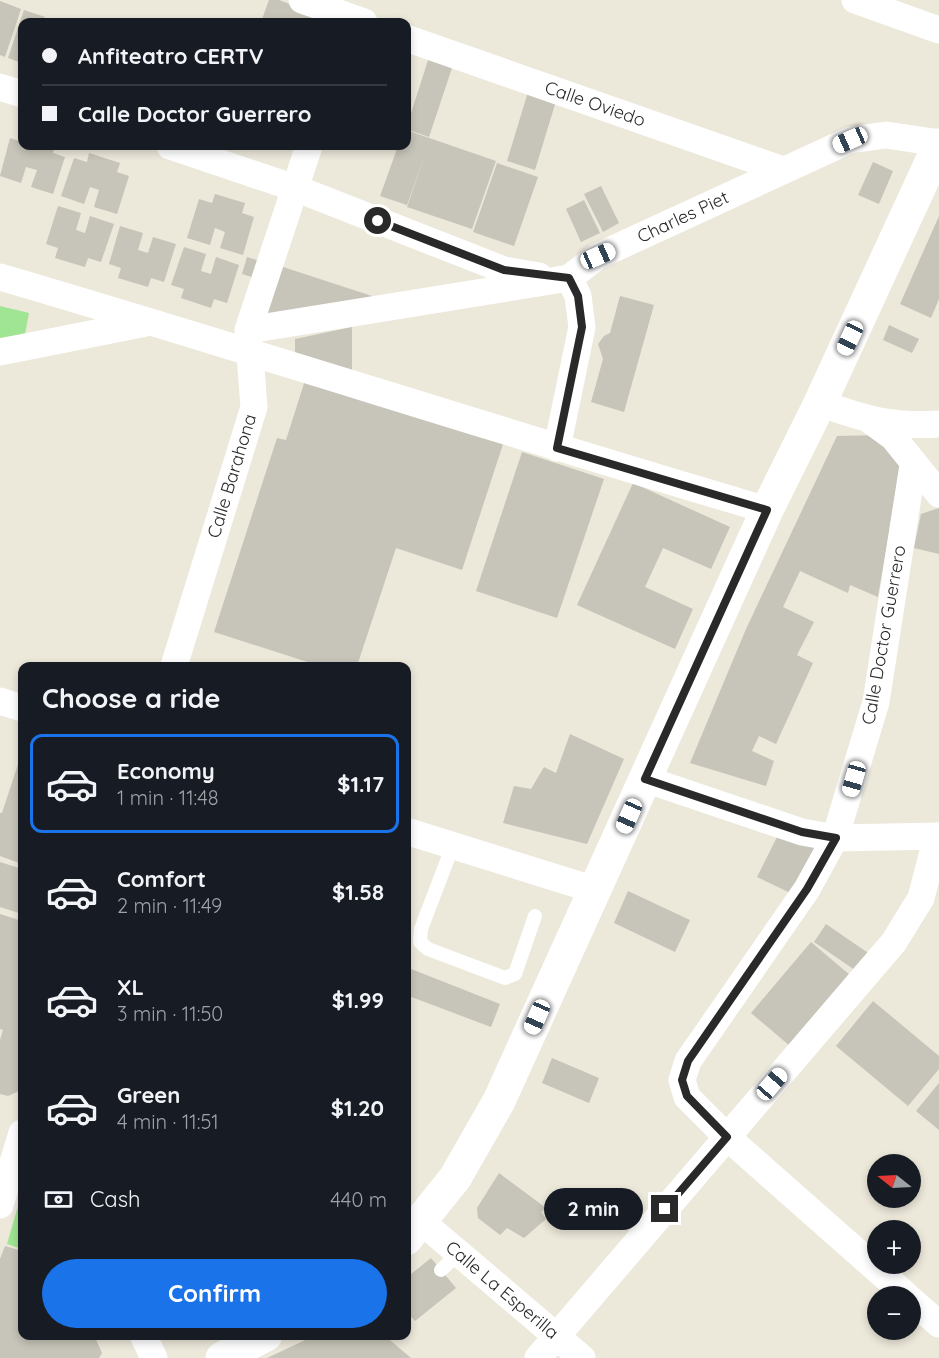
<!DOCTYPE html>
<html lang="en">
<head>
<meta charset="utf-8">
<style>
  body { margin:0; font-family:Quicksand,sans-serif; background:#242831; color:#f1f3f6; height:100vh; display:flex; flex-direction:column; font-size:22px; white-space:nowrap }
  * { box-sizing:border-box; margin:0 }
  p { font-size:20px; color:#9ea1a6 }
  .icon { flex:none; width:33px; height:33px; fill:none; stroke:currentColor; stroke-width:2; stroke-linecap:round; stroke-linejoin:round }
  .map { position:relative; flex:1; overflow:hidden }
  .panel { position:absolute; left:18px; top:662px; width:393px; height:678px; display:flex; flex-direction:column; background:#171b24; border-radius:12px; box-shadow:0 3px 9px #0003 }
  .panel>* { flex:none }
  .top-card { position:absolute; left:18px; top:18px; width:393px; height:132px; border-radius:12px; box-shadow:0 3px 9px #0003; display:grid; align-content:center; height:132px; padding:0 24px; background:#171b24 }
  .needle { width:39px; rotate:288deg }
  .tools { position:absolute; left:867px; top:1154px; display:grid; gap:12px }
  .tools a { display:grid; place-items:center; width:54px; height:54px; border-radius:50%; background:#171b24; box-shadow:0 3px 9px #0003; font-size:30px }
  .end { position:absolute; width:27px; height:27px; margin:-14px; border:8px solid #292929; background:#fff; box-shadow:0 0 0 3px #fff }
  .from { border-radius:50% }
  .bubble { position:absolute; height:42px; border-radius:21px; background:#171b24; box-shadow:0 3px 9px #0003; font-size:20px; font-weight:700; line-height:42px; text-align:center }
  .car { position:absolute; width:18px; height:36px; margin:-18px -9px; border-radius:8px; box-shadow:0 0 4px 2px #0007; background:linear-gradient(#fff 24%,#345 0 40%,#fff 0 76%,#345 0 86%,#fff 0) }
  .top-card b { display:flex; align-items:center; gap:21px; height:57px; font-size:22px }
  .top-card b+b { border-top:2px solid #363941 }
  .top-card i { width:15px; height:15px; background:#f1f3f6 }
  ul { padding:0; list-style:none }
  li { display:flex; align-items:center; gap:18px; height:99px; margin:0 12px 9px; padding:0 12px; border:3px solid transparent; border-radius:12px }
  li div { flex:1 }
  li b { display:block; font-size:22px }
  li em { font-style:normal; font-weight:700 }
  li.selected { border-color:#1a73e8 }
  li>.icon { width:54px; height:54px; stroke-width:1.5 }
  h2 { padding:0 24px; font-size:27px; line-height:72px }
  .pay { display:flex; align-items:center; gap:15px; height:66px; padding:0 24px; font-size:22px }
  .pay p { margin-inline-start:auto }
  .cta { display:flex; gap:12px; margin-top:auto; padding:12px 24px }
  .cta a { flex:1; height:69px; border-radius:36px; background:#1a73e8; color:#fff; font-size:24px; font-weight:700; line-height:69px; text-align:center }
  .map>svg:first-child { display:block }
</style>
</head>
<body>
<div class="map">
<svg width="939" height="1358" viewBox="0 0 939 1358">
  <rect width="100%" height="100%" fill="#ece8da"/>
  <path fill="#9fe593" d="M 0,306 L 29,313 L 25,334 L 0,338 Z
    M 22,1192 L 22,1249 L 7,1244 Z"/>
  <path fill="#c7c4b9" d="M 269,0 L 279,0 L 337,22 L 261,22 Z
    M 0,1 L 21,9 L 5,57 L 0,55 Z
    M 24,10 L 45,17 L 43,22 L 22,22 L 22,63 L 8,58 Z
    M 429,57 L 453,65 L 429,137 L 406,129 Z
    M 528,92 L 556,101 L 535,170 L 507,161 Z
    M 406,130 L 496,161 L 472,229 L 407,207 L 427,149 L 407,205 L 380,196 L 398,146 L 406,146 Z
    M 10,138 L 22,142 L 22,146 L 55,146 L 53,153 L 65,157 L 53,194 L 31,187 L 37,170 L 26,167 L 21,183 L 0,176 Z
    M 89,153 L 120,163 L 117,172 L 129,176 L 117,214 L 94,207 L 99,190 L 90,187 L 84,204 L 61,196 L 74,158 L 87,162 Z
    M 873,162 L 893,171 L 879,204 L 858,195 Z
    M 497,163 L 538,177 L 514,246 L 473,232 Z
    M 601,186 L 619,223 L 603,232 L 584,194 Z
    M 215,194 L 245,203 L 242,213 L 254,217 L 243,255 L 220,248 L 225,232 L 215,228 L 210,245 L 187,238 L 199,199 L 212,203 Z
    M 584,200 L 600,233 L 581,242 L 566,209 Z
    M 58,206 L 81,213 L 76,230 L 85,233 L 90,216 L 114,224 L 101,262 L 88,258 L 85,267 L 55,258 L 58,248 L 46,244 Z
    M 939,216 L 939,299 L 931,318 L 900,304 Z
    M 120,226 L 143,233 L 138,250 L 148,253 L 153,237 L 176,244 L 164,282 L 151,278 L 148,287 L 118,278 L 121,268 L 109,264 Z
    M 184,247 L 206,254 L 201,271 L 211,274 L 216,257 L 239,265 L 227,303 L 214,299 L 211,308 L 181,298 L 184,289 L 171,285 Z
    M 247,257 L 260,261 L 255,278 L 242,274 Z
    M 277,265 L 375,297 L 257,325 Z
    M 620,296 L 654,305 L 624,412 L 591,402 L 603,359 L 598,344 L 604,336 L 610,333 Z
    M 889,325 L 919,339 L 912,353 L 883,340 Z
    M 352,327 L 352,377 L 295,359 L 295,339 Z
    M 307,374 L 505,438 L 462,570 L 396,548 L 357,666 L 320,666 L 214,632 L 277,438 L 286,440 Z
    M 883,435 L 901,461 L 878,597 L 850,585 L 848,593 L 800,571 L 783,607 L 814,622 L 797,655 L 813,663 L 776,744 L 759,736 L 752,751 L 774,761 L 766,786 L 690,763 L 746,629 L 837,436 Z
    M 522,452 L 604,479 L 557,618 L 476,591 Z
    M 633,483 L 730,527 L 711,569 L 663,548 L 645,587 L 693,609 L 675,649 L 577,605 Z
    M 939,508 L 939,554 L 914,548 L 921,514 Z
    M 570,734 L 624,759 L 587,844 L 503,823 L 514,786 L 531,789 L 544,767 L 556,773 Z
    M 22,752 L 22,864 L 0,856 L 0,813 L 2,813 Z
    M 780,831 L 818,849 L 799,897 L 757,877 Z
    M 0,862 L 22,869 L 22,914 L 0,907 Z
    M 628,891 L 690,920 L 675,952 L 614,923 Z
    M 0,914 L 22,921 L 22,1080 L 19,1091 L 8,1096 L 0,1094 L 0,1040 L 3,1030 L 0,1029 Z
    M 826,924 L 874,957 L 862,975 L 814,942 Z
    M 811,942 L 857,981 L 797,1052 L 751,1013 Z
    M 406,967 L 500,1004 L 491,1027 L 406,995 Z
    M 873,1001 L 939,1056 L 939,1069 L 908,1106 L 836,1046 Z
    M 552,1058 L 599,1078 L 589,1103 L 542,1083 Z
    M 939,1083 L 939,1130 L 916,1111 Z
    M 499,1173 L 546,1208 L 541,1212 L 546,1219 L 524,1238 L 507,1228 L 500,1235 L 478,1218 L 477,1208 Z
    M 5,1246 L 22,1251 L 22,1335 L 94,1335 L 102,1353 L 99,1358 L 0,1358 L 0,1259 Z
    M 431,1258 L 456,1288 L 415,1321 L 406,1311 L 406,1278 Z
    M 316,1335 L 384,1335 L 411,1358 L 267,1358 Z"/>
  <g fill="none" stroke-linecap="round" stroke-linejoin="round">
    <path stroke="#fff" stroke-width="14" d="M 453,845 L 421,929 L 420,942 L 428,949 L 505,978 L 515,974 L 535,916
      M 441,1270 L 459,1253"/>
    <path stroke="#fff" stroke-width="27" d="M 302,0 L 364,22
      M 855,0 L 939,30
      M 406,38 L 783,170
      M 0,87 L 22,94
      M 170,146 L 295,188 L 504,270 L 539,276
      M 0,277 C 256,352 511,435 767,510
      M 248,330 L 569,278 L 598,256 L 850,140 L 886,135 L 939,143
      M 0,352 L 146,323
      M 820,403 C 864,419 891,427 939,424
      M 871,421 L 893,437 L 939,494
      M 557,448 L 582,327 L 578,296 L 569,278
      M 174,666 L 254,407 L 248,330 L 309,146
      M 0,701 L 22,708
      M 645,779 L 802,832 L 835,838 L 939,836
      M 406,831 L 595,890
      M 0,1205 L 22,1133
      M 422,1222 L 582,1358
      M 907,1296 L 727,1137 L 687,1097 L 682,1080 L 688,1061 L 807,889 L 835,838 L 876,702 L 913,465
      M 910,1299 L 939,1324
      M 143,1335 L 154,1358
      M 538,1358 L 894,942 L 921,898 L 937,836"/>
    <path stroke="#fff" stroke-width="33" d="M 406,1239 L 455,1178 L 499,1101 L 767,510 L 820,403 L 939,145
      M 222,1358 L 266,1335"/>
  </g>
  <g fill="none" stroke-linecap="round" stroke-linejoin="round">
    <path stroke="#292929" stroke-width="8" d="M 378,221 L 504,270 L 569,278 L 578,296 L 582,327 L 557,448 L 767,510 L 645,779 L 802,832 L 836,838 L 807,889 L 688,1061 L 682,1080 L 687,1096 L 727,1137 L 665,1209"/>
  </g>
  <g text-anchor="middle" stroke-width="4.5" stroke-linejoin="round" paint-order="stroke">
    <g font-size="18" fill="#292929" stroke="#fff">
      <text transform="translate(595 104) rotate(19)" y="6">Calle Oviedo</text>
      <text transform="translate(683 217) rotate(-25)" y="6">Charles Piet</text>
      <text transform="translate(232 476) rotate(-73)" y="6">Calle Barahona</text>
      <text transform="translate(884 635) rotate(-80)" y="6">Calle Doctor Guerrero</text>
      <text transform="translate(502 1290) rotate(40)" y="6">Calle La Esperilla</text>
    </g>
  </g>
</svg>
<div class="tools">
<a><svg class="needle" viewBox="-14 -14 28 28"><path d="M0-13l5 13h-10z" fill="#e53935"/><path d="M0 13l5-13h-10z" fill="#9ea1a6"/></svg></a>
<a>+</a>
<a>−</a>
</div>
<i class="end from" style="left:378px;top:221px"></i>
<i class="end" style="left:665px;top:1209px"></i>
<div class="bubble" style="left:544px;top:1188px;width:99px">2 min</div>
<i class="car" style="left:850px;top:140px;rotate:246deg"></i>
<i class="car" style="left:598px;top:256px;rotate:66deg"></i>
<i class="car" style="left:850px;top:338px;rotate:205deg"></i>
<i class="car" style="left:854px;top:779px;rotate:196deg"></i>
<i class="car" style="left:629px;top:816px;rotate:204deg"></i>
<i class="car" style="left:537px;top:1017px;rotate:204deg"></i>
<i class="car" style="left:772px;top:1084px;rotate:41deg"></i>
<div class="top-card">
<b><i class="from"></i>Anfiteatro CERTV</b>
<b><i></i>Calle Doctor Guerrero</b>
</div>
<section class="panel">
<h2>Choose a ride</h2>
<ul>
<li class="selected"><svg class="icon" aria-label="car" viewBox="0 0 24 24"><path d="M5 17H2v-5l4-1 3-4h7l3 4 3 1v5h-3M9 17h6M6 11h13"/><circle cx="7" cy="17" r="2"/><circle cx="17" cy="17" r="2"/></svg><div><b>Economy</b><p>1 min · 11:48</p></div><em>$1.17</em></li>
<li><svg class="icon" aria-label="car" viewBox="0 0 24 24"><path d="M5 17H2v-5l4-1 3-4h7l3 4 3 1v5h-3M9 17h6M6 11h13"/><circle cx="7" cy="17" r="2"/><circle cx="17" cy="17" r="2"/></svg><div><b>Comfort</b><p>2 min · 11:49</p></div><em>$1.58</em></li>
<li><svg class="icon" aria-label="car" viewBox="0 0 24 24"><path d="M5 17H2v-5l4-1 3-4h7l3 4 3 1v5h-3M9 17h6M6 11h13"/><circle cx="7" cy="17" r="2"/><circle cx="17" cy="17" r="2"/></svg><div><b>XL</b><p>3 min · 11:50</p></div><em>$1.99</em></li>
<li><svg class="icon" aria-label="car" viewBox="0 0 24 24"><path d="M5 17H2v-5l4-1 3-4h7l3 4 3 1v5h-3M9 17h6M6 11h13"/><circle cx="7" cy="17" r="2"/><circle cx="17" cy="17" r="2"/></svg><div><b>Green</b><p>4 min · 11:51</p></div><em>$1.20</em></li>
</ul>
<div class="pay"><svg class="icon" aria-label="cash" viewBox="0 0 24 24"><path d="M3 7h18v10H3z"/><circle cx="12" cy="12" r="2"/></svg>Cash<p>440 m</p></div>
<div class="cta"><a>Confirm</a></div>
</section>
</div>
</body>
</html>
